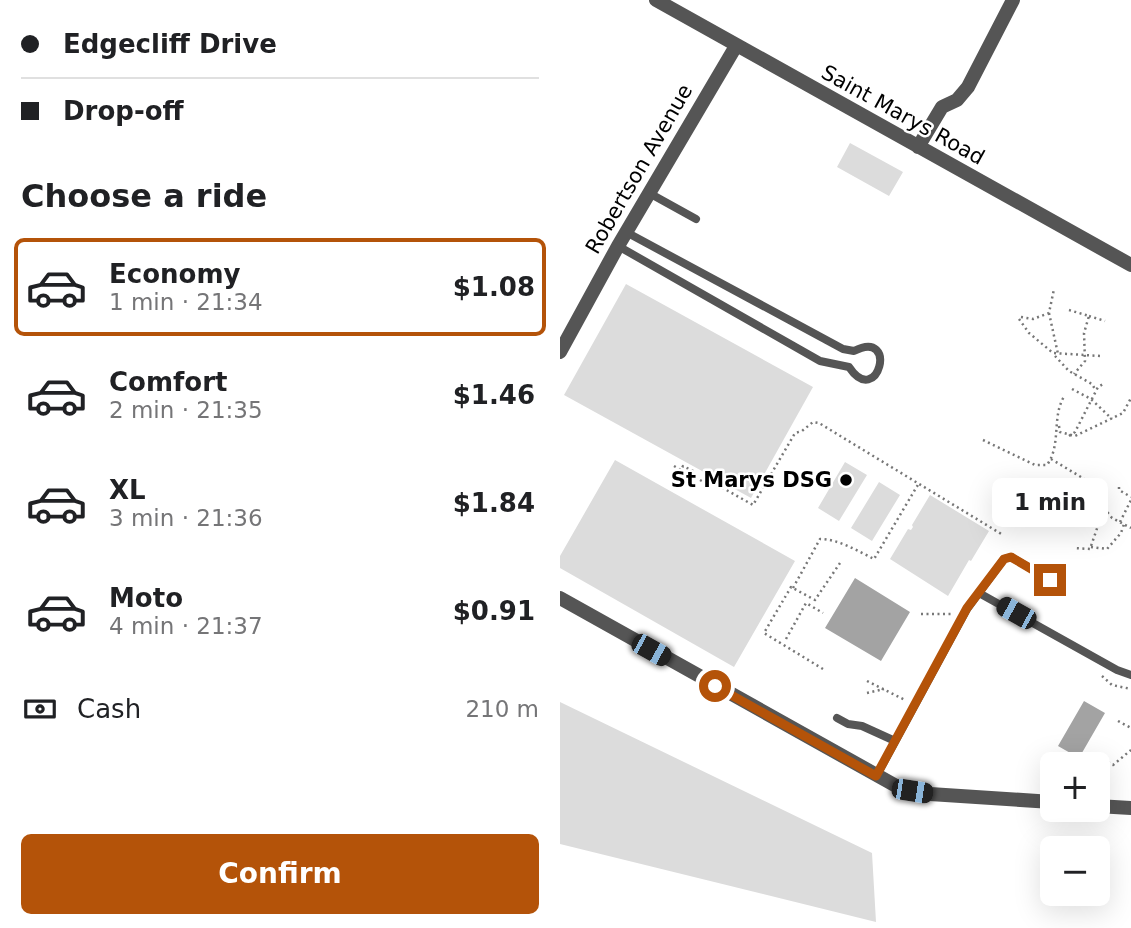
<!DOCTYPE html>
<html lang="en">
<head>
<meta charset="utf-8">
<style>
  body { margin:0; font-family:"DejaVu Sans",sans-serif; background:#f6f6f6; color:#202124; height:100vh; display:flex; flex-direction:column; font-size:26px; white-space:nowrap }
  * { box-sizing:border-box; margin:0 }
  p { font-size:23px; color:#757577 }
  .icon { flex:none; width:38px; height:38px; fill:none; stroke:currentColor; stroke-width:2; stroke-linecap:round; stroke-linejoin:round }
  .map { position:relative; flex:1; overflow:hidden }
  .panel { display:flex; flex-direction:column; background:#fff; width:560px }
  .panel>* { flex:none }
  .guide { display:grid; align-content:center; height:154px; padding:0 21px; background:#fff }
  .controls { position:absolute; left:480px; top:752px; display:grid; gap:14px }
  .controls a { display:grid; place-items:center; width:70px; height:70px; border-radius:10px; background:#fff; box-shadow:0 7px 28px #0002; font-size:35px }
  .end { position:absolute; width:32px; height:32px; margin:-16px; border:9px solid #b45309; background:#fff; box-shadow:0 0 0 4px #fff }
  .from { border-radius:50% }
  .bubble { position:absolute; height:49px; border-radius:10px; background:#fff; box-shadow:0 7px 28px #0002; font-size:23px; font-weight:700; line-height:49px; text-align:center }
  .car { position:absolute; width:21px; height:42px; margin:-21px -10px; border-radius:9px; box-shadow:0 0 5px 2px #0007; background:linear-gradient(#222 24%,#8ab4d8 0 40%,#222 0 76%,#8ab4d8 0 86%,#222 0) }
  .guide b { display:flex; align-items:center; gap:24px; height:66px; font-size:26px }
  .guide b+b { border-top:2px solid #e0e0e0 }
  .guide i { width:18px; height:18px; background:#202124 }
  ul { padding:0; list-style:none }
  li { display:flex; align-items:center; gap:21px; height:98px; margin:0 14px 10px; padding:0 7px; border:4px solid transparent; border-radius:10px }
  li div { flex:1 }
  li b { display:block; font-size:26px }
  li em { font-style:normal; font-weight:700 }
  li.current { border-color:#b45309 }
  li>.icon { width:63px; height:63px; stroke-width:1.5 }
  h2 { padding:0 21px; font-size:32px; line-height:84px }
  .pay { display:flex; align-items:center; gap:18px; height:77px; padding:0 21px; font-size:26px }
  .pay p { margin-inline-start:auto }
  .button { display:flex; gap:14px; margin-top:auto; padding:14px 21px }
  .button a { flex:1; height:80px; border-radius:10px; background:#b45309; color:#fff; font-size:28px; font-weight:700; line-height:80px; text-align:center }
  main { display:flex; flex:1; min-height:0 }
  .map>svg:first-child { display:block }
</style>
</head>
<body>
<main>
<section class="panel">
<div class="guide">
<b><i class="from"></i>Edgecliff Drive</b>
<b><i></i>Drop-off</b>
</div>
<h2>Choose a ride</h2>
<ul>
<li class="current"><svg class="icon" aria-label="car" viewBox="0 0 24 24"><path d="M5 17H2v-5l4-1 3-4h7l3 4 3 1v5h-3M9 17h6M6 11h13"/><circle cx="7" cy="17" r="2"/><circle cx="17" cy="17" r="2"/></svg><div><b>Economy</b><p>1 min · 21:34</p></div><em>$1.08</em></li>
<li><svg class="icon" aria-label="car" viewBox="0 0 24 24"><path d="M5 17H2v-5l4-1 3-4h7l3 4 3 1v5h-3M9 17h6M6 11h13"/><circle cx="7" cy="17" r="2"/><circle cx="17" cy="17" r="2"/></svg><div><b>Comfort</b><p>2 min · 21:35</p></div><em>$1.46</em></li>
<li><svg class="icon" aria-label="car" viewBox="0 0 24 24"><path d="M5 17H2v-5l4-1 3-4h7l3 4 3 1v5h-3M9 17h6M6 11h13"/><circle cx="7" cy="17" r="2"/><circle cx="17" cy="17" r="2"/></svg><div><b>XL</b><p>3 min · 21:36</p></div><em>$1.84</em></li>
<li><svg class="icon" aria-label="car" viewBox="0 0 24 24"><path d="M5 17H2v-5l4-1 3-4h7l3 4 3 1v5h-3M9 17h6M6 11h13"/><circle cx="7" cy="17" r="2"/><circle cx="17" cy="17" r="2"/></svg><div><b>Moto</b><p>4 min · 21:37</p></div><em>$0.91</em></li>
</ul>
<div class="pay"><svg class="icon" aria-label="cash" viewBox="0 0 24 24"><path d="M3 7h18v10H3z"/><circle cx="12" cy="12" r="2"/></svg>Cash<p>210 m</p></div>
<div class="button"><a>Confirm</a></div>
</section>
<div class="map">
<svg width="571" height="928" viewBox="0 0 571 928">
  <rect width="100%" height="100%" fill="#fff"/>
  <path fill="#dcdcdc" d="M 290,143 L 343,172 L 329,196 L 277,167 Z
    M 66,284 L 253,387 L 191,498 L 4,395 Z
    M 55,460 L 235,561 L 174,667 L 0,568 L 0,556 Z
    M 285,462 L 307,475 L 279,521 L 258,508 Z
    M 319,482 L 340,495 L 312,541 L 291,528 Z
    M 370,495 L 429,531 L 411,561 L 409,560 L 388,596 L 330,559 L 348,529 L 351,530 L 353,527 L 352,525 Z
    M 0,702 L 312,853 L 316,922 L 0,844 Z"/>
  <path fill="#a3a3a3" d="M 295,578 L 350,612 L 321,661 L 265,628 Z
    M 524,701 L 545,713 L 519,758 L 498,746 Z"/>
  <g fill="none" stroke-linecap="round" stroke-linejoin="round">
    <path stroke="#777" stroke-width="2.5" stroke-dasharray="2 3.5" stroke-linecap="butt" d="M 509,310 L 529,316 L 524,333 L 525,361 L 514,374
      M 489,313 L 498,354
      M 529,316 L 545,321
      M 461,317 L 473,319 L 489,313 L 494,289
      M 459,319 L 469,333 L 493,353 L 540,356
      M 495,356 L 509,371 L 532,384 L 536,391
      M 512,389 L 531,399 L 552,419
      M 499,426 L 500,432 L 515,436 L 563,413 L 571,398
      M 509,436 L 515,432 L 538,387 L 545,383
      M 423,440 L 475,465 L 487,465 C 502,444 491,416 505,395
      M 491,459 L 536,486 L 544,495 L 544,508 L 530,549 L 514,548
      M 114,466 L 121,470 L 123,466 L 135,472 L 133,476 L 147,484 L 149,480 L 193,505 L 235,433 L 242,431 L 253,422 L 259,423 L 443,535
      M 559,487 L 559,490 L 571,497
      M 544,508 L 552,518 L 571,528
      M 560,522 L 571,500
      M 531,547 L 547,549 L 561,533 L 564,524
      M 233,588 L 260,539 C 278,539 298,551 314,559 L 359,483
      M 361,614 L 392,614
      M 226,639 L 246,603 L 263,613
      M 263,669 L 204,633 L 231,587 L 255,600 L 280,563
      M 542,676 L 552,685 L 571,689
      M 307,681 L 345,700
      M 307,693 L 324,689
      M 558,721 L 571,728
      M 548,762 L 553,765 L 571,750"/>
    <path stroke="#555" stroke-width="8" d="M 89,193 L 136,219
      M 58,246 L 260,361 L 289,367 C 318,410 339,328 294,351 L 283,349 L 66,232
      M 419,593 L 557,670 L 571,675
      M 277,718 L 288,724 L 302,726 L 335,741
      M 316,777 L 407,609 L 444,559 L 451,557 L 490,580"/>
    <path stroke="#555" stroke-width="14" d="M 96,0 L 571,265
      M 358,147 L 382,107 L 397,100 L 408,87 L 453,0
      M 0,352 L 58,246 L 176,46
      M 0,598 L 338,787 L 370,794 L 492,802
      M 537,806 L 571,808"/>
  </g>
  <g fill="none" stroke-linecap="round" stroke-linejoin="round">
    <path stroke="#b45309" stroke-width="9" d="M 155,686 L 316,776 L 407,608 L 444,559 L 451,557 L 490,580"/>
  </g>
  <circle fill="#000" stroke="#fff" stroke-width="2.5" cx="286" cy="480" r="7"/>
  <g text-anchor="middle" stroke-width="5" stroke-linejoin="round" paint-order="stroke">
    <g font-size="21" fill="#000" stroke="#fff">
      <text transform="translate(343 115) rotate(29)" y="7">Saint Marys Road</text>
      <text transform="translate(79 169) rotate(-60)" y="7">Robertson Avenue</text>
    </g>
    <g font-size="21" font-weight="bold" fill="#000" stroke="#fff" text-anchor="end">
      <text x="272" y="487">St Marys DSG</text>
    </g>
  </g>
</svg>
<div class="controls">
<a>+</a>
<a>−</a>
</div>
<i class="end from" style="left:155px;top:686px"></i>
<i class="end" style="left:490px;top:580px"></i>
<div class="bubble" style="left:432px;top:478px;width:116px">1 min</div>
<i class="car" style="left:456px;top:613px;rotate:299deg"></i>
<i class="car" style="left:91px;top:650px;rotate:119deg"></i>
<i class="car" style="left:352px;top:791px;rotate:99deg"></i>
</div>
</main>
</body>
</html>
